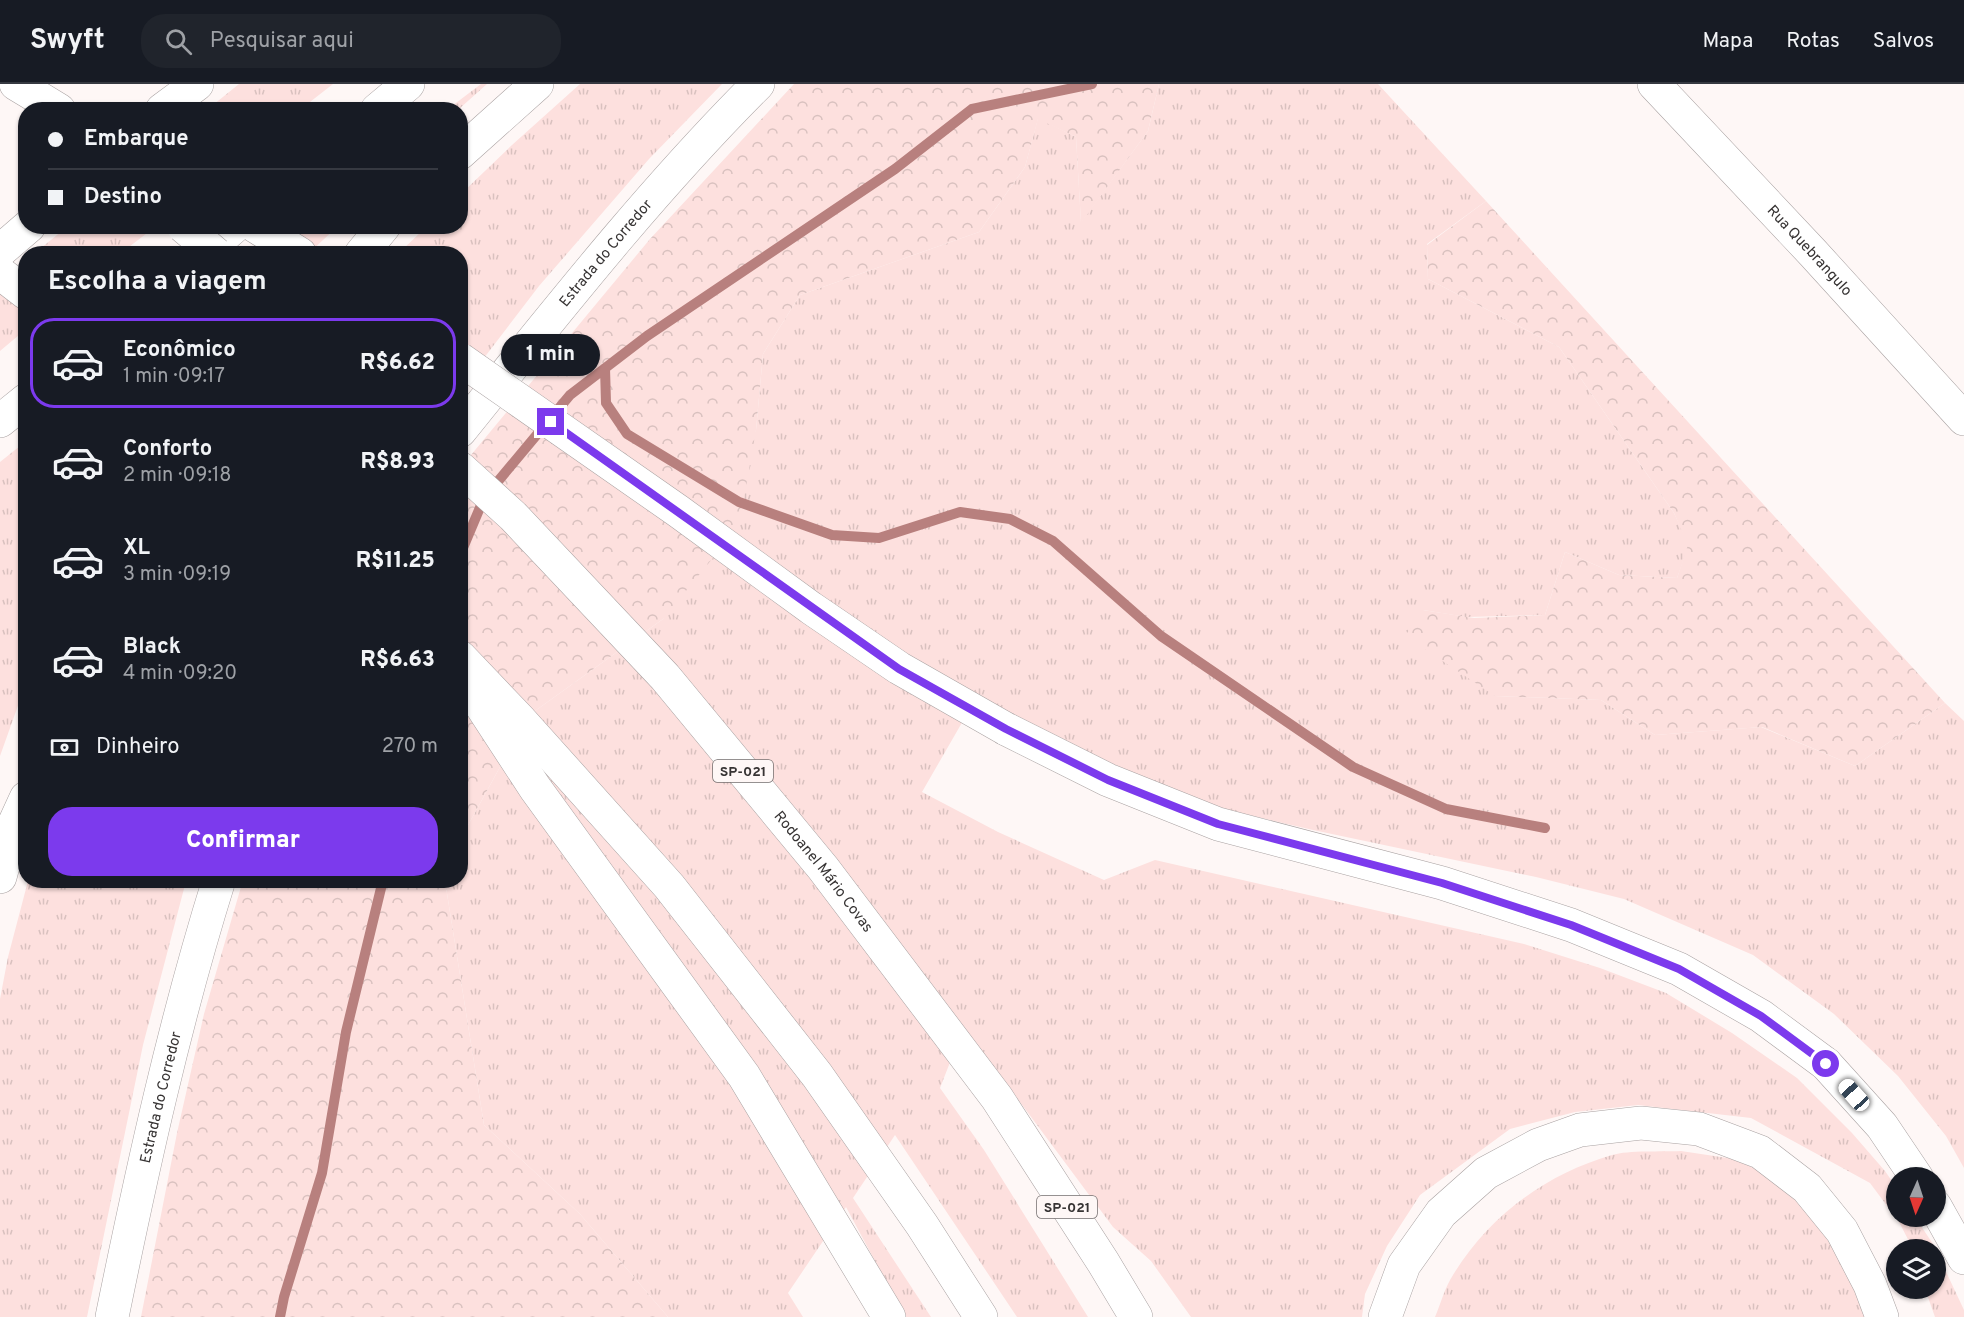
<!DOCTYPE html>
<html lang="pt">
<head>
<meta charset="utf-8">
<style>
  body { margin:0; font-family:Overpass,sans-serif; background:#20242c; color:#f1f3f6; height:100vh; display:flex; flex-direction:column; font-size:22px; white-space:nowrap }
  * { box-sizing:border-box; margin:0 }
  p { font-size:20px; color:#9ea1a6 }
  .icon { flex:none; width:33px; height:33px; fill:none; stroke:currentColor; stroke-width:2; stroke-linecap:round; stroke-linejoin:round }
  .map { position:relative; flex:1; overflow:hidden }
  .panel { position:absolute; left:18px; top:162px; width:450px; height:642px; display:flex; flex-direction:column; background:#171b24; border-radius:24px; box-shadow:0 2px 4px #0004 }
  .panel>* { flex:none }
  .banner { position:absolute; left:18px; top:18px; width:450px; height:132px; border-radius:24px; box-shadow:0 2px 4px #0004; display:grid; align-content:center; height:132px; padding:0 30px; background:#171b24 }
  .needle { width:39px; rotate:183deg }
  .controls { position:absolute; left:1886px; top:1083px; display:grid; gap:12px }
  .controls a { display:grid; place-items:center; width:60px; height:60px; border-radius:50%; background:#171b24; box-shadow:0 2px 4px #0004; font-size:30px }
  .end { position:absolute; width:27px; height:27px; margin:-14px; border:8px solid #7c3aed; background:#fff; box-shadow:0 0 0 3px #fff }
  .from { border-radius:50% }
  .bubble { position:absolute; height:42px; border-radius:21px; background:#171b24; box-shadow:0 2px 4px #0004; font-size:20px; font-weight:800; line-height:42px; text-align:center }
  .car { position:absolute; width:18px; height:36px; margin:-18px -9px; border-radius:8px; box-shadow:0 0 4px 2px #0007; background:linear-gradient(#fff 24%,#345 0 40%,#fff 0 76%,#345 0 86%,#fff 0) }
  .banner b { display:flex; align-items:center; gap:21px; height:57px; font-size:22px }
  .banner b+b { border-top:2px solid #363941 }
  .banner i { width:15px; height:15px; background:#f1f3f6 }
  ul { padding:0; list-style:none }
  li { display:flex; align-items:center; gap:18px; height:90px; margin:0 12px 9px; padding:0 18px; border:3px solid transparent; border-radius:24px }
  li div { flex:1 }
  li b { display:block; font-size:22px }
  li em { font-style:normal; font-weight:800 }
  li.active { border-color:#7c3aed }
  li>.icon { width:54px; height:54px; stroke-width:1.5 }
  h2 { padding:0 30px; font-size:27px; line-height:72px }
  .pay { display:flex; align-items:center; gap:15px; height:66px; padding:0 30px; font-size:22px }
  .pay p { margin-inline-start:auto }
  .primary-button { display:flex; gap:12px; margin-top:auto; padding:12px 30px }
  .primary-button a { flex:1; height:69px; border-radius:24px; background:#7c3aed; color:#fff; font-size:24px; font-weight:800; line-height:69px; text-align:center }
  header { display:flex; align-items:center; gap:36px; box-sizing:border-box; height:84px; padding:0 30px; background:#171b24; border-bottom:2px solid #363941 }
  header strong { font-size:28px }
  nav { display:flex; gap:33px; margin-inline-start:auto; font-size:21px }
  .search { width:420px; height:54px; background:#20242c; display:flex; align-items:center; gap:15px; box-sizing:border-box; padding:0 21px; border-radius:24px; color:#9ea1a6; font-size:22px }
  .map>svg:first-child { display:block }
</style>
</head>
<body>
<header>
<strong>Swyft</strong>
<div class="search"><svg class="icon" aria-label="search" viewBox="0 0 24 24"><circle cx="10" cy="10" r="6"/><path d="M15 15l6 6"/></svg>Pesquisar aqui</div>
<nav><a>Mapa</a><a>Rotas</a><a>Salvos</a></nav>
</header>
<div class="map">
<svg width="1964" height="1233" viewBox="0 0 1964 1233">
  <defs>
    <pattern id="grass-tufts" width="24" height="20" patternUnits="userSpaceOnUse" patternTransform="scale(1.5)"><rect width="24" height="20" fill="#fde0de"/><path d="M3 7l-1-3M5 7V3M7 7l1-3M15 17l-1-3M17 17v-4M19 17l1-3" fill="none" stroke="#d9c1bf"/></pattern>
    <pattern id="forest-crowns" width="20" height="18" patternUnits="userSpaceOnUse" patternTransform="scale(1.5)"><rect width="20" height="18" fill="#fde0de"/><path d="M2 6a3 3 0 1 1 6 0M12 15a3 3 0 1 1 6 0" fill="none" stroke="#d9c1bf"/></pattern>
  </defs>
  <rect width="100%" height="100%" fill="#fef7f6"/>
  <path fill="url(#grass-tufts)" d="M 239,0 L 333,0 L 301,25 L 208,25 Z
    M 481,0 L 487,0 L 459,25 L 448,25 Z
    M 580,0 L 722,0 L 649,75 L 539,202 L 461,304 L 460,170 L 398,170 L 426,143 L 460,142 L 461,110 L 512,61 Z
    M 1159,0 L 1378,0 L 1486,117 L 1427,160 L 1428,195 L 1559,263 L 1674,429 L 1689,461 L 1677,494 L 1619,491 L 1565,468 L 1545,531 L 1466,533 L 1423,526 L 1495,612 L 1601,616 L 1655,651 L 1761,643 L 1855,682 L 1945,619 L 1964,637 L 1964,1084 L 1946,1052 L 1898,992 L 1834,930 L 1753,871 L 1624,815 L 1536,793 L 1313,746 L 1202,720 L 971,623 L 922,708 L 998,748 L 1104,796 L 1155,776 L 1524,860 L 1600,884 L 1666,909 L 1732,949 L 1797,994 L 1852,1049 L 1885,1087 L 1896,1103 L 1896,1132 L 1915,1133 L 1933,1160 L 1964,1226 L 1964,1233 L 1935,1233 L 1925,1205 L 1935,1204 L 1935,1166 L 1913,1165 L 1899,1138 L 1870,1099 L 1751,1034 L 1638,1021 L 1575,1028 L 1510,1045 L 1420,1111 L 1387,1162 L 1365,1210 L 1362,1233 L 1191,1233 L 1151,1177 L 1113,1143 L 1011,1006 L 963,945 L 940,1004 L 984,1066 L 1088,1233 L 1017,1233 L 895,1051 L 853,1114 L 931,1233 L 905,1233 L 846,1123 L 788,1209 L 803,1233 L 668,1233 L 580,1130 L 484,1041 L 445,797 L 460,796 L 461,754 L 528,632 L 663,535 L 756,346 L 763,270 L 800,211 L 979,148 L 1025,83 L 1038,34 L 1076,53 L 1081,138 L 1148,47 Z
    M 68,142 L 155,142 L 155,143 L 121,169 L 35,169 Z
    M 288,143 L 337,143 L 309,169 L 255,170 Z
    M 25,178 L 25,246 L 0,267 L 0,199 Z
    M 25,358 L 25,602 L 0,672 L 0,378 Z
    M 28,797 L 186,797 L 143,961 L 87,1233 L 0,1233 L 0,915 L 8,873 Z
    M 1681,1067 L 1734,1075 L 1777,1094 L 1819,1118 L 1893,1233 L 1435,1233 C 1441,1219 1445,1203 1453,1191 C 1489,1132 1546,1090 1612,1071 C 1629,1066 1661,1068 1681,1067 Z"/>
  <path fill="url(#forest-crowns)" d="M 794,0 L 1159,0 L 1148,47 L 1081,139 L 1076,53 L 1038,35 L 1025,83 L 979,148 L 800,211 L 763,270 L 756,346 L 739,442 L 663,535 L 528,632 L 461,754 L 461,383 L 650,155 Z
    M 1486,117 L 1945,619 L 1855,682 L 1762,643 L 1655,651 L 1601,616 L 1495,612 L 1405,552 L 1423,526 L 1474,534 L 1545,531 L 1565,468 L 1619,491 L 1677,494 L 1688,461 L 1674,429 L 1559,263 L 1428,195 L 1427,161 Z
    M 243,796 L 445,797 L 484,1041 L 580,1130 L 668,1233 L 141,1233 L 177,1049 L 204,930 Z"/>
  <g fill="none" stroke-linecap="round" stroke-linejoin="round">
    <path stroke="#b8807e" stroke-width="10" d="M 605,284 L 606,319 L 627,350 L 739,418 L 832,451 L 879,454 L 960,428 L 1010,435 L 1053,457 L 1161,552 L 1353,683 L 1446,725 L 1545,744
      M 460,471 L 484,414 L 570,311 L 647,252 L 895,85 L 972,25 L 1092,0
      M 280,1233 L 284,1213 L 322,1089 L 346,948 L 383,796"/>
    <g stroke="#a9a2a2" stroke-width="34">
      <g id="street">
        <path id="s1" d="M 1654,0 L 1813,169 L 1964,335"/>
      </g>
    </g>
    <g stroke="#a9a2a2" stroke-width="34">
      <g id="secondary">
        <path id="s2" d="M 460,347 C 556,228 650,108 758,0"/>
        <path id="s3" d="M 112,1233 C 142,1086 174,940 219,796"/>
      </g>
    </g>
    <g stroke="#a9a2a2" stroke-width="34">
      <g id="highway">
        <path d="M 16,0 L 59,26"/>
        <path d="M 162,26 L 197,0"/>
        <path d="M 377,26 L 408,0"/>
        <path d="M 460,69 L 537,0"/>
        <path d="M 255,142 L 300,170"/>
        <path d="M 0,167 L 29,142"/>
        <path d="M 203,170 L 235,142"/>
        <path d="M 361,170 L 384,142"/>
        <path d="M 0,189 L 26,209"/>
        <path d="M 0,337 L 26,316"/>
        <path id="s4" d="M 460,384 L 513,432 L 665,593 L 823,784 L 997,1014 L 1103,1178 L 1136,1233"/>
        <path d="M 460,573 L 521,637 L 669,802 L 817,991 L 922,1141 L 981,1233"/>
        <path d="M 471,606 L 535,704 L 744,992 L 889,1233"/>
        <path d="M 1006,645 L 1108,696 L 1218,740 L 1442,799 L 1571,841 L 1679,885 L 1761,932 L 1826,980 L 1882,1042 L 1917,1094"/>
        <path d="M 0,793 L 15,738 L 26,714"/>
        <path d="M 1935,1122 L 1964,1174"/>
        <path d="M 1385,1233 L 1404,1181 L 1441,1129 L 1486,1089 L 1538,1061 L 1580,1046 L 1641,1039 L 1699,1045 L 1760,1068 L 1807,1104 L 1842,1147 L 1870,1201 L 1882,1233"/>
      </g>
    </g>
    <use href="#street" stroke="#fff" stroke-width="33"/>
    <use href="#secondary" stroke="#fff" stroke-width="33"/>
    <use href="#highway" stroke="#fff" stroke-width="33"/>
    <g stroke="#a9a2a2" stroke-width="34" stroke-linecap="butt">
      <path id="highway-bridge" d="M 183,142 L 216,170
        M 460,275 L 678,427 L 811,524 L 899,584 L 1006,645"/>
    </g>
    <use href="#highway-bridge" stroke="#fff" stroke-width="33"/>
  </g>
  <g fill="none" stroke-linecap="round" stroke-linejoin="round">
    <path stroke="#7c3aed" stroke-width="8" d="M 551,338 L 899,585 L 1006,645 L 1108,696 L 1218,740 L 1442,799 L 1571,841 L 1679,885 L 1761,932 L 1826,980"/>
  </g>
  <g text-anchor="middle" stroke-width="4.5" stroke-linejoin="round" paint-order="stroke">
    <g fill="#fef7f6" stroke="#736e6e" stroke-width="1.5">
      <rect x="713" y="676" width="60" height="22" rx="4.5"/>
      <rect x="1037" y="1112" width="60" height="22" rx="4.5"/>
    </g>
    <g font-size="14" font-weight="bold" fill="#373434">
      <text x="743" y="692">SP-021</text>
      <text x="1067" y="1128">SP-021</text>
    </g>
    <g font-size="15" fill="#373434" stroke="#fef7f6">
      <text dy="5" stroke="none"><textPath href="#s1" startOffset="228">Rua Quebrangulo</textPath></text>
      <text dy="5" stroke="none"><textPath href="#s2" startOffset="230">Estrada do Corredor</textPath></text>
      <text dy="5" stroke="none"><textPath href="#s4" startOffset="544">Rodoanel Mário Covas</textPath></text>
      <text dy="5" stroke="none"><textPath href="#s3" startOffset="225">Estrada do Corredor</textPath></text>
    </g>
  </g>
</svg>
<div class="controls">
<a><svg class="needle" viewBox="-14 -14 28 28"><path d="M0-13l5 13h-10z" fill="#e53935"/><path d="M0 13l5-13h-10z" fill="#9ea1a6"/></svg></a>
<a><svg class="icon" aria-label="layers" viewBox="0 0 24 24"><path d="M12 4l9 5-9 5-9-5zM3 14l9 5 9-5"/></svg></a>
</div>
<i class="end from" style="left:1826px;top:980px"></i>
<i class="end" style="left:551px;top:338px"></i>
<div class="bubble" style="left:501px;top:250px;width:99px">1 min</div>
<i class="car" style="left:1854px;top:1011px;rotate:318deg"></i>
<div class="banner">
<b><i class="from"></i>Embarque</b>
<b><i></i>Destino</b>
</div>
<section class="panel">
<h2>Escolha a viagem</h2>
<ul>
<li class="active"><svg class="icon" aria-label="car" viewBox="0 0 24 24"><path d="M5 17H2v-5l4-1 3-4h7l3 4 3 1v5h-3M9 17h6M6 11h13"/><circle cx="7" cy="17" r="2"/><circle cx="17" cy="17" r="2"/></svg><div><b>Econômico</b><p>1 min · 09:17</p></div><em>R$6.62</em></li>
<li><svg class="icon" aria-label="car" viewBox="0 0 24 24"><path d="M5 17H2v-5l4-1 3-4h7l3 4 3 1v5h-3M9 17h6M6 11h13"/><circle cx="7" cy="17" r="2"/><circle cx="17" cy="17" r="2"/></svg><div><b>Conforto</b><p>2 min · 09:18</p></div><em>R$8.93</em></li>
<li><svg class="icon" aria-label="car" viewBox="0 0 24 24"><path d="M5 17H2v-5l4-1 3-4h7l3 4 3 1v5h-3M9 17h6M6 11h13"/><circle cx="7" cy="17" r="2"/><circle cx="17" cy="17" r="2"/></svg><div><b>XL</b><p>3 min · 09:19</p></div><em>R$11.25</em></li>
<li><svg class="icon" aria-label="car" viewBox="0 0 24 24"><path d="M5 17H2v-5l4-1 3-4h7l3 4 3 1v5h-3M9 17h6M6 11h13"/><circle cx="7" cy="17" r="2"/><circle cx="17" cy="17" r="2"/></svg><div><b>Black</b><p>4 min · 09:20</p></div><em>R$6.63</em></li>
</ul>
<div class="pay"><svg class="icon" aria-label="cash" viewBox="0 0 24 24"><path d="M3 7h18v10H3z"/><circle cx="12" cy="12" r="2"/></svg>Dinheiro<p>270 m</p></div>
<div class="primary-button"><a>Confirmar</a></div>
</section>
</div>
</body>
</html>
